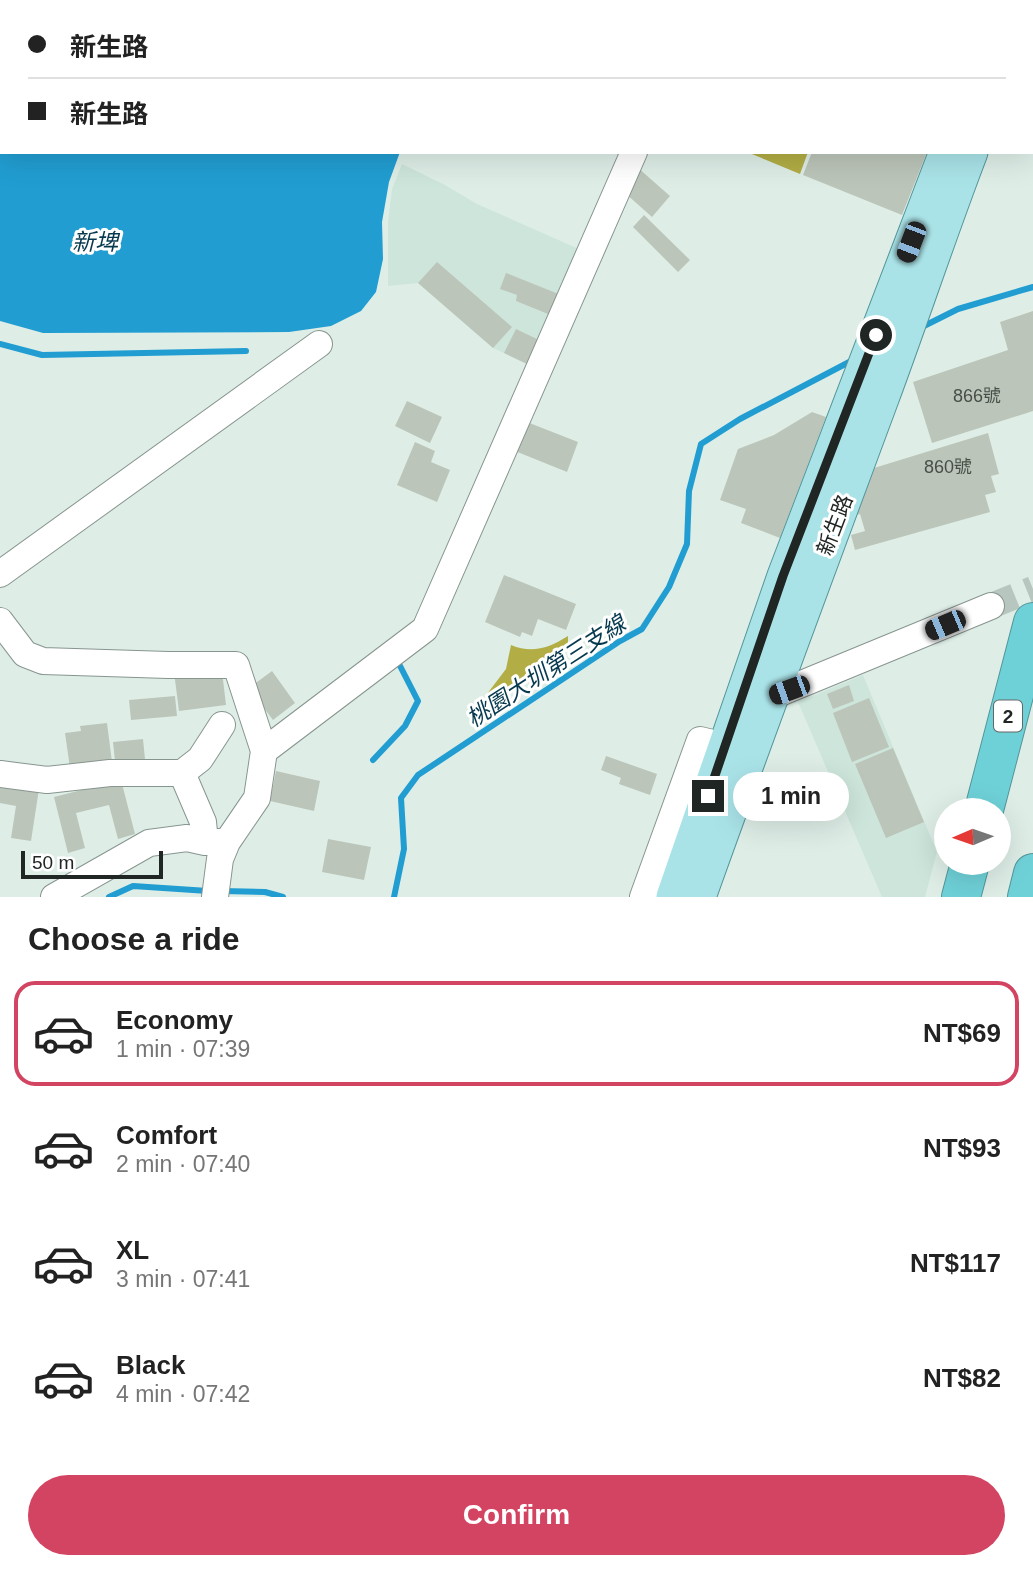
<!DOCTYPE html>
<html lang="en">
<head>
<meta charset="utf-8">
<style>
  body { margin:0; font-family:Arial,"Noto Sans TC",sans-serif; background:#f2f2f2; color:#222; height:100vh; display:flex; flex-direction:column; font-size:26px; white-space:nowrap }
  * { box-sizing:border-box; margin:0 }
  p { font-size:23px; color:#767676 }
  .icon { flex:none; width:38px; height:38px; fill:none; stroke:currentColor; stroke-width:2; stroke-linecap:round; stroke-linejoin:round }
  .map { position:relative; height:897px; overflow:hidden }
  .details { display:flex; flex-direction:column; background:#fff; flex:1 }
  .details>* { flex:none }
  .guide { position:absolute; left:0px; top:0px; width:1034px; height:154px; box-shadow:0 7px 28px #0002; display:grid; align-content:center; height:154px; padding:0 28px; background:#fff }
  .needle { width:46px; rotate:268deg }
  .fabs { position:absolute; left:934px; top:798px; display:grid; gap:14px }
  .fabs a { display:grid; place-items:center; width:77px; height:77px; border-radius:50%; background:#fff; box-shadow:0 7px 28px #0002; font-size:35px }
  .scale { position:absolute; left:21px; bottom:18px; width:142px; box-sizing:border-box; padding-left:7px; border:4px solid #202623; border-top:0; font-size:19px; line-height:24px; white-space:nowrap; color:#202623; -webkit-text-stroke:5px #fff; paint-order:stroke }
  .end { position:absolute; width:32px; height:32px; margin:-16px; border:9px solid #202623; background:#fff; box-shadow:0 0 0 4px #fff }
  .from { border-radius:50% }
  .bubble { position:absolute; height:49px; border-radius:24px; background:#fff; box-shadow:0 7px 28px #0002; font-size:23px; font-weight:700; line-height:49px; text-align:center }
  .car { position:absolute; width:21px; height:42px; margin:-21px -10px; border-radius:9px; box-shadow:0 0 5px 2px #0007; background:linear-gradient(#222 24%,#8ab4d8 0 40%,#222 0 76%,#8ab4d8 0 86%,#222 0) }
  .guide b { display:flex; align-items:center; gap:24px; height:66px; font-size:26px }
  .guide b+b { border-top:2px solid #e0e0e0 }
  .guide i { width:18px; height:18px; background:#222 }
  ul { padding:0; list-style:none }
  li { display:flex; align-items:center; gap:21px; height:105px; margin:0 14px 10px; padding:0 14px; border:4px solid transparent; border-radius:21px }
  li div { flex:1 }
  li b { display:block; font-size:26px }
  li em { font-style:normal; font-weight:700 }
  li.on { border-color:#d34362 }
  li>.icon { width:63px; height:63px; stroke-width:1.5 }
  h2 { padding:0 28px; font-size:32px; line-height:84px }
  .button { display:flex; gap:14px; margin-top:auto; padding:14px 28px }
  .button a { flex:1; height:80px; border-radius:42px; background:#d34362; color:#fff; font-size:28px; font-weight:700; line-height:80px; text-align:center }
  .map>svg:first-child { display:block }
</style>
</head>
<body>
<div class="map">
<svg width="1033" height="897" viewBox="0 0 1033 897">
  <rect width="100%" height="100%" fill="#deeee7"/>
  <path fill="#cde5db" d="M 402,164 L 445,185 L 477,204 L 581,250 L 531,366 L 493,348 L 418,283 L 388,286 L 388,222 L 392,189 Z
    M 863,675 L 937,852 L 925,897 L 882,897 L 798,702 Z"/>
  <path fill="#b2ad44" d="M 747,152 L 808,152 L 800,174 Z
    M 568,636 L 568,643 L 498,699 L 486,702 L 487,694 L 506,669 L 511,645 C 532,654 549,648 568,636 Z"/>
  <path fill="#219dd1" d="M 0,0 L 389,0 L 2,2 L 2,152 L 400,152 L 389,182 L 382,222 L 383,259 L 376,292 L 361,311 L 331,326 L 289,332 L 43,333 L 0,321 Z"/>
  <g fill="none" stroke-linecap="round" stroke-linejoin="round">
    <path stroke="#219dd1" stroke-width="6" d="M 920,328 L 958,309 L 1033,287
      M 0,344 L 42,355 L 246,351
      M 373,760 L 405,726 L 418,701 L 396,658
      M 222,891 L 265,892 L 283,897
      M 109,897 L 133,886 L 208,891
      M 394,897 L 404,849 L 401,798 L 418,775 L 620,641 L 642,629 L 669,587 L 687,544 L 689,491 L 701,444 L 740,419 L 853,360"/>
  </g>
  <path fill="#bcc5b9" d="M 812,152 L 927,152 L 902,215 L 803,175 Z
    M 637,167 L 670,196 L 652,217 L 625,193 Z
    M 644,215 L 690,260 L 678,272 L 633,227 Z
    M 437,262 L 512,327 L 493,348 L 418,283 Z
    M 506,273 L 561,295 L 553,316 L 516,301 L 517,295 L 500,289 Z
    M 1033,311 L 1033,411 L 932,443 L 913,382 L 1008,350 L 1000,322 Z
    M 516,329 L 539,340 L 527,364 L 504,353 Z
    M 407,401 L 442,417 L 430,443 L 395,426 Z
    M 812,412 L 826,417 L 780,538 L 741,523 L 746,509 L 720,500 L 738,449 L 774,435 Z
    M 527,422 L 578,442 L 567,472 L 515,451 Z
    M 988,433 L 999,474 L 991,476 L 996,492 L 985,495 L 990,512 L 855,550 L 851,535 L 865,531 L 860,514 L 856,515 L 874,468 Z
    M 415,442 L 435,451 L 431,462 L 450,470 L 437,502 L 397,485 Z
    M 504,575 L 576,604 L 566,630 L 538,619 L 532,636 L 522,632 L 520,637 L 485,622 Z
    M 222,671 L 226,705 L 179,711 L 174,672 Z
    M 272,671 L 295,703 L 273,720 L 249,688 Z
    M 849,685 L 854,701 L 833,709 L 827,694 Z
    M 175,696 L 177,716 L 131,720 L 129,700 Z
    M 869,698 L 889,747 L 852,762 L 833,713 Z
    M 107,723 L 112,762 L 70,768 L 65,733 L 81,731 L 80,726 Z
    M 143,739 L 145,759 L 115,761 L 113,742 Z
    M 893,748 L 924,822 L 886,838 L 855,764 Z
    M 606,756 L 657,774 L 650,795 L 619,784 L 621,778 L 601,770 Z
    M 276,771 L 320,781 L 314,811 L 270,801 Z
    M 121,780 L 135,834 L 118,839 L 109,805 L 76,813 L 85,848 L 68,853 L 54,797 Z
    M 0,783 L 39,789 L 31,841 L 11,838 L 16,806 L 0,803 Z
    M 328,839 L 371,847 L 364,880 L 322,872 Z"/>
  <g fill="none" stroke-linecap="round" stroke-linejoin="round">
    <path stroke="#b8c6c0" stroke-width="26" stroke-dasharray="26 13" stroke-linecap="butt" d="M 991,606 L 1033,589"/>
    <g stroke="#87958f" stroke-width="28">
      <path id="minor" d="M 700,2 L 701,0
        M 1029,2 L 1030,0
        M 0,574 L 319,344
        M 0,621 L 25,654 L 43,661 L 168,665 L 236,665 L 264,751
        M 770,697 L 991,606
        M 0,774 L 47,780 L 110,773 L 182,773
        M 205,842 L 203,822 L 182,773 L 200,759 L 222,725
        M 54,897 L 149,843 L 187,838 L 205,842 L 227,842
        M 215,897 L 220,859 L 227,842 L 257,798 L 264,751 L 425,629 L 634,152
        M 643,897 L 700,740 L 742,750"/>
    </g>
    <g stroke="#539599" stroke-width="35">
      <path id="major" d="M 1032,33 L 1033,33
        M 1032,67 L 1033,67
        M 673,897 L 784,576 L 946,152
        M 699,897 C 759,729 821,563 883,396 C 913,315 940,233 971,152"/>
    </g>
    <g stroke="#539599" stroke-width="40">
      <path id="highway" d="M 984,810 L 1033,622
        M 961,897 L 970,863
        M 1027,897 L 1033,873"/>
    </g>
    <use href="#minor" stroke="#fff" stroke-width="26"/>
    <use href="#major" stroke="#a9e3e8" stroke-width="33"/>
    <use href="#highway" stroke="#6fd1d8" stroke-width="38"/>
  </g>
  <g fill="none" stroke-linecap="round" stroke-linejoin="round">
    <path stroke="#202623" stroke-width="9" d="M 708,796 L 783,576 L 876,335"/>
  </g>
  <g text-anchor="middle" stroke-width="6" stroke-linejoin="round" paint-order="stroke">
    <g font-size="18" fill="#474e48">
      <text x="977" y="402">866號</text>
      <text x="948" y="473">860號</text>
    </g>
    <rect fill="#fff" stroke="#636765" stroke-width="2" x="994" y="700.5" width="28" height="31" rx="5"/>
    <g font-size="19" font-weight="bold" fill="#202623">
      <text x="1008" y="723">2</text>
    </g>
    <g font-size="21" fill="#202623" stroke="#fff">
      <text transform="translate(835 525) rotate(-69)" y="7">新生路</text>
    </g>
    <g font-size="23" font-style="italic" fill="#06394e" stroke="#fff">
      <text x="95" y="250">新埤</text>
      <text transform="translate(546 671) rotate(-33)" y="8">桃園大圳第三支線</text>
    </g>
  </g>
</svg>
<div class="fabs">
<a><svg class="needle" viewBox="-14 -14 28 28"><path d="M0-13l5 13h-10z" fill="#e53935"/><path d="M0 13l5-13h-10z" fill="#767676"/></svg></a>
</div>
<div class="scale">50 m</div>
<i class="end from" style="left:876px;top:335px"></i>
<i class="end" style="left:708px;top:796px"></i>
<div class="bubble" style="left:733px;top:772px;width:116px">1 min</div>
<i class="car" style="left:911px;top:242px;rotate:201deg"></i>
<i class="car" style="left:945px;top:625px;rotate:247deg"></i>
<i class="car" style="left:789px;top:690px;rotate:250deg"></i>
<div class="guide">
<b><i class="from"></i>新生路</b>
<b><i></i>新生路</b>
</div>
</div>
<section class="details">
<h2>Choose a ride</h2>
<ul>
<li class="on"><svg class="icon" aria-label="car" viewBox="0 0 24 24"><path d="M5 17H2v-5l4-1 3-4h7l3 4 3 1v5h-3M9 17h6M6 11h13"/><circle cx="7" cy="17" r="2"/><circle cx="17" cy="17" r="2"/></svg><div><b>Economy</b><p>1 min · 07:39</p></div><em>NT$69</em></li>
<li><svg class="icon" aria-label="car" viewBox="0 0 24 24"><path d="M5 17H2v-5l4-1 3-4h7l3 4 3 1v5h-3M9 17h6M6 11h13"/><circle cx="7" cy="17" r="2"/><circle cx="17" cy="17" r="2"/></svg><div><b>Comfort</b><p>2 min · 07:40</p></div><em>NT$93</em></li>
<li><svg class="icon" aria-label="car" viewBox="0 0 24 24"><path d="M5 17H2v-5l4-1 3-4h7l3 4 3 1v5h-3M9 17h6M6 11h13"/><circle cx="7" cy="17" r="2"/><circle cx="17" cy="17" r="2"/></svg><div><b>XL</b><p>3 min · 07:41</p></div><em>NT$117</em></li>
<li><svg class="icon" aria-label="car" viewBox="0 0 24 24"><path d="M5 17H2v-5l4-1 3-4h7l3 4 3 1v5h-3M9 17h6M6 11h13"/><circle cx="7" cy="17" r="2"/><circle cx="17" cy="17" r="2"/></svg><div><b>Black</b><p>4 min · 07:42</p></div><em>NT$82</em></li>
</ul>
<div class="button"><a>Confirm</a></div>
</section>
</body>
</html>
